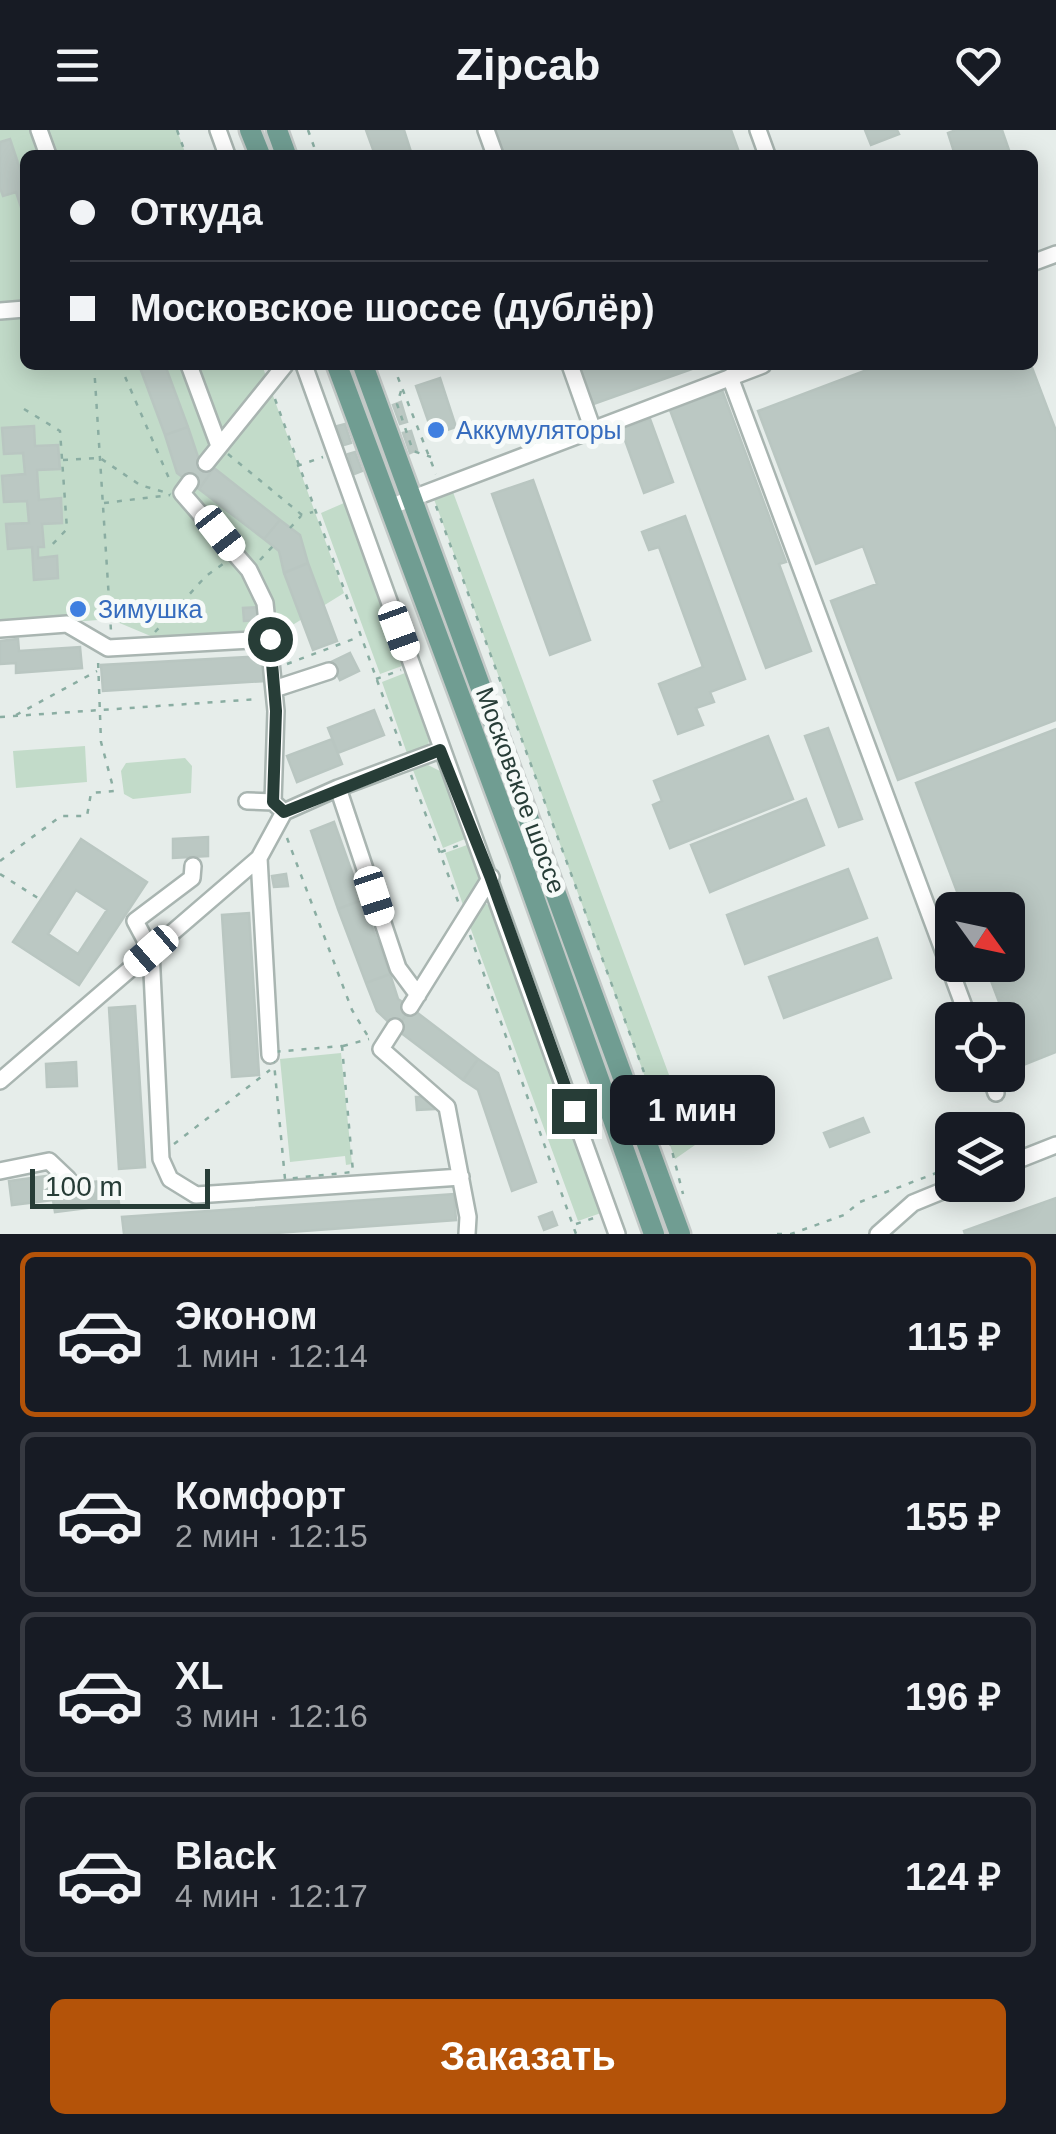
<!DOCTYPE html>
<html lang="ru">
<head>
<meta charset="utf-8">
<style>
  body { margin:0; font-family:Arial,sans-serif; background:#20242c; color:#f1f3f6; height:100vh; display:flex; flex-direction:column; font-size:38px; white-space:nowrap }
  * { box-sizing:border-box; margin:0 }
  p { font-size:32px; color:#9ea1a6 }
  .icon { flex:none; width:55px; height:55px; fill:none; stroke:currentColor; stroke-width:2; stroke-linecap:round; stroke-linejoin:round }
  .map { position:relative; height:1104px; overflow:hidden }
  .drawer { display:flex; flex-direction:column; background:#171b24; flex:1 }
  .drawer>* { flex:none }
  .guide { position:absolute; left:20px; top:20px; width:1018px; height:220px; border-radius:15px; box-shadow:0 5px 25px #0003; display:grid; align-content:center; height:220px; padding:0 50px; background:#171b24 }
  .needle { width:65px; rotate:123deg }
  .tools { position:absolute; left:935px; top:762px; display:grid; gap:20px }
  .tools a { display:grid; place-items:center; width:90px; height:90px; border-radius:15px; background:#171b24; box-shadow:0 5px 25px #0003; font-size:50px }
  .scale { position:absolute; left:30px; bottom:25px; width:180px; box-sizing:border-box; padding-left:10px; border:5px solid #273d37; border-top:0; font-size:28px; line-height:35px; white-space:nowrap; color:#273d37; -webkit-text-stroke:8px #f6faf8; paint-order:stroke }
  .end { position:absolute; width:45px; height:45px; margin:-22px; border:12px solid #273d37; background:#fff; box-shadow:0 0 0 5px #fff }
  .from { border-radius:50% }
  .bubble { position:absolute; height:70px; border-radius:15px; background:#171b24; box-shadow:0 5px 25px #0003; font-size:32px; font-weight:700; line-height:70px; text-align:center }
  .car { position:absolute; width:30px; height:60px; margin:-30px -15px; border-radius:12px; box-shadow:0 0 8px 2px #0007; background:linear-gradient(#fff 24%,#345 0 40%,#fff 0 76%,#345 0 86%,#fff 0) }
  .guide b { display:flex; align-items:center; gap:35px; height:95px; font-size:38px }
  .guide b+b { border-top:2px solid #363941 }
  .guide i { width:25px; height:25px; background:#f1f3f6 }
  ul { padding:18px 0 0; list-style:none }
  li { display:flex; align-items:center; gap:30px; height:165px; margin:0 20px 15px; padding:0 30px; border:5px solid #363941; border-radius:15px }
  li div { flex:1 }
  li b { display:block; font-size:38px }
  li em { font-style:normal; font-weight:700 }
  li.current { border-color:#b45309 }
  li>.icon { width:90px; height:90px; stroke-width:1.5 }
  .button { display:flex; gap:20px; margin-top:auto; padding:20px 50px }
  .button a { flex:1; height:115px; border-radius:15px; background:#b45309; color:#fff; font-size:40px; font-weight:700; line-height:115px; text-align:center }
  header { display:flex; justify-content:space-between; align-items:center; height:130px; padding:0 50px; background:#171b24; font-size:45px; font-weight:700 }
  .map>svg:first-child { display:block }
</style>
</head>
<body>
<header><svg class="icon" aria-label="menu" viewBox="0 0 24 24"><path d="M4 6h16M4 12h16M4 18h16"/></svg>Zipcab<svg class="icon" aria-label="heart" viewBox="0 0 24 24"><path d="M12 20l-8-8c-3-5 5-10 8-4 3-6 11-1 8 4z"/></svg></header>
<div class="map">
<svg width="1056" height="1104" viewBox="0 0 1056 1104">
  <rect width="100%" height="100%" fill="#e6edea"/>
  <path fill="#c2dbc9" d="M 0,0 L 177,0 L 186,25 L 25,25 L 25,235 L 262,235 L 344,463 L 270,509 L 172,515 L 110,489 L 0,498 Z
    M 450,354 L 695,1015 L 675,1029 L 431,361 Z
    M 344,373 L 402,536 L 380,544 L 321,383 Z
    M 405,543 L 429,611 L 427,619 L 409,629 L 382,552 Z
    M 85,616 L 87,652 L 16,658 L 13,621 Z
    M 185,628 L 192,636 L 191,663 L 133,669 L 124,664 L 121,641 L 126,633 Z
    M 428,635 L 442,642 L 465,709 L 443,718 L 413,640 Z
    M 467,715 L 479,749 L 464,778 L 445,723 Z
    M 485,773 L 490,776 L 601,1083 L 578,1091 L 469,794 Z
    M 341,923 L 352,1034 L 346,1035 L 345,1026 L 290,1032 L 280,929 Z"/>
  <path fill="#bbc8c3" stroke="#b9c6c1" stroke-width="2.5" fill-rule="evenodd" d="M 366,0 L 404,0 L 412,25 L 375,25 Z
    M 494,0 L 731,0 L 740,25 L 503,25 Z
    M 865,0 L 897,0 L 899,4 L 871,15 Z
    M 956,0 L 1002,0 L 1010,23 L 955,25 L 948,3 Z
    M 10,9 L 25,54 L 25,89 L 16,62 L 3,66 L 0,58 L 0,12 Z
    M 139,235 L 165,235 L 188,297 L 165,305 Z
    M 577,235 L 703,235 L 591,275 Z
    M 880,235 L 1031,235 L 1056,301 L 1056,590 L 898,650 L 831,471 L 877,454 L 863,416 L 816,434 L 758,281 Z
    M 440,248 L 456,297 L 433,305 L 416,256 Z
    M 722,260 L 786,432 L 779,434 L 811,521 L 766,538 L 670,280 Z
    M 401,272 L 407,292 L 400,294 L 393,275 Z
    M 650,289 L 673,352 L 644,363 L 621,299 Z
    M 345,294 L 351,313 L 344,315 L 337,296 Z
    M 34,296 L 35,316 L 58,315 L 60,339 L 37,340 L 39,370 L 61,368 L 62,393 L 42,394 L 44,417 L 38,417 L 38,428 L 57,426 L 58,448 L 34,450 L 32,417 L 8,419 L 6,394 L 29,393 L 27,371 L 4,372 L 2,346 L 25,344 L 23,323 L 4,324 L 2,298 Z
    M 188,297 L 198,327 L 214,338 L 199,359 L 177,343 L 165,305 Z
    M 411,301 L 417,320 L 410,323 L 403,303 Z
    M 355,322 L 362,341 L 354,344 L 348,324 Z
    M 214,338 L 280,390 L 264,409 L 199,359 Z
    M 533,350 L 590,510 L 550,525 L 492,364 Z
    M 685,386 L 745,549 L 710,562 L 714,572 L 696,578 L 703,595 L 678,604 L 659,554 L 703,537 L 659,417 L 649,420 L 642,402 Z
    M 280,390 L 300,405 L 308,433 L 284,443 L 279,421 L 264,409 Z
    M 308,433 L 337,511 L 313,520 L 284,443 Z
    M 262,477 L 262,490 L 244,491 L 243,478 Z
    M 18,509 L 19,521 L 80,517 L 82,538 L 16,543 L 16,533 L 0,534 L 0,511 Z
    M 350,523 L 359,541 L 340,550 L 331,532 Z
    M 264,526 L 265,551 L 103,561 L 101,535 Z
    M 374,580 L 384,605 L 338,623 L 328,598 Z
    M 828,598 L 862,689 L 839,697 L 805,606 Z
    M 1056,599 L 1056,922 L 1023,935 L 985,835 L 1008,835 L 1008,780 L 964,780 L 916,653 Z
    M 768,606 L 793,669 L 670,718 L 653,675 L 662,671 L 654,651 Z
    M 332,609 L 342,634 L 297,652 L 287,626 Z
    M 806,669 L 824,715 L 710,762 L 691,715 Z
    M 334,692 L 362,770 L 338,779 L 311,701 Z
    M 208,707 L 208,726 L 173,728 L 173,709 Z
    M 81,709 L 147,752 L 79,855 L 13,812 ZM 76,760 L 107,780 L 78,824 L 48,804 Z
    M 848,739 L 867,788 L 745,834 L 727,785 Z
    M 286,744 L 288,756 L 274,757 L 272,746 Z
    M 362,770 L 390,844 L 366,853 L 338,779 Z
    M 249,783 L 259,945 L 232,947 L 222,785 Z
    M 877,808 L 891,848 L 784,888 L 769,847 Z
    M 390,844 L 398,869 L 411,878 L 396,899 L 377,881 L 366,853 Z
    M 135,876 L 145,1037 L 119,1039 L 109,878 Z
    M 411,878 L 478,929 L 463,950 L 396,899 Z
    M 478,929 L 498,943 L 536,1052 L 512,1061 L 478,960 L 463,950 Z
    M 76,932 L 77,956 L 47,957 L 46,934 Z
    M 416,967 L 430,967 L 434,979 L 417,980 Z
    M 863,988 L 869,1002 L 830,1017 L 824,1003 Z
    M 54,1045 L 55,1057 L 116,1049 L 119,1074 L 55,1082 L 53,1070 L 12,1075 L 9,1051 Z
    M 454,1064 L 456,1090 L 262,1104 L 124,1104 L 122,1087 Z
    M 1056,1068 L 1056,1104 L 965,1104 L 964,1101 Z
    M 552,1082 L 557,1095 L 544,1100 L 539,1087 Z"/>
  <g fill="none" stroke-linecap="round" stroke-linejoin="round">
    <g stroke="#a9b5b1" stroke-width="20">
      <path id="minor" d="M 39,0 L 48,25
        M 218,0 L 227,25
        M 486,0 L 495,25
        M 758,0 L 767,25
        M 1032,133 L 1056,124
        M 0,181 L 25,179
        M 189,235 L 219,316
        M 304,235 L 617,1104
        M 570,235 L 593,300
        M 730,247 L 969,890
        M 206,333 L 285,235
        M 190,352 L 182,363 L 249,440 L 265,473 L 276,581 L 273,672 L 284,682
        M 400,373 L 763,235
        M 0,499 L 67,494 L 108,518 L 270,509
        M 274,559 L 329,541
        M 338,658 L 398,838 L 418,865
        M 247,671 L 273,672
        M 259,728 L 270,925
        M 193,736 L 192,748 L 135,791 L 151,821 L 161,1029 L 170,1049 L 196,1065 L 461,1047
        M 410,877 L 491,747
        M 395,897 L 381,919 L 447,977 L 468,1087 L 467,1104
        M 990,945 L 996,963
        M 0,951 L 259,728 L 284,682 L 338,658 L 440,620
        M 1008,1034 L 1056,1015
        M 0,1041 L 49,1031 L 68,1049
        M 878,1104 L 913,1073 L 957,1055"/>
    </g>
    <g stroke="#c3c9c7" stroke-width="25">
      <path id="major" d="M 250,0 L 260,25
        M 277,0 L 286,25
        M 337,235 L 520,728 L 654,1104
        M 363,235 L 680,1104"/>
    </g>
    <path stroke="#8aada2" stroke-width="2.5" stroke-dasharray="5 8" stroke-linecap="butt" d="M 177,0 L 186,25
      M 308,0 L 317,25
      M 94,235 L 111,501
      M 120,235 L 171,353
      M 393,235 L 436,344
      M 401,261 L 397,274 L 413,321 L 431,327
      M 275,269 L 402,619
      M 24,279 L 60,301 L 67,399 L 49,418
      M 228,324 L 302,385 L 313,382
      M 63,330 L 100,328 L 140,355 L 171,364
      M 297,336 L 323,327
      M 104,373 L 170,365
      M 436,376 L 670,1013 L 683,1064
      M 290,398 L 301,386
      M 260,430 L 273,416
      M 155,502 L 206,446 L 223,434
      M 287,534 L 359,507
      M 376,549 L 401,540
      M 16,585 L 97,541
      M 0,587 L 259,569
      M 411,645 L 459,774
      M 287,708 L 352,880 L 369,908
      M 441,722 L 462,714
      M 0,731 L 61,686 L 87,686 L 91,663 L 114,661 L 101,612 L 98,529
      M 0,744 L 41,770
      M 470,805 L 576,1104
      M 342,916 L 353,1042 L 285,1049 L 273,922 Z
      M 343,916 L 369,909
      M 174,1014 L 270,940
      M 576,1094 L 597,1087
      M 777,1104 L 791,1104 L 844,1085 L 860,1072 L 952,1037"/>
    <use href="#minor" stroke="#fff" stroke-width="15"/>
    <use href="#major" stroke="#709d92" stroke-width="20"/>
  </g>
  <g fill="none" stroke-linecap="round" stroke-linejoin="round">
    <path stroke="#273d37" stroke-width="12" d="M 270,509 L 276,581 L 273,672 L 284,682 L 440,620 L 490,746 L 574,981"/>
  </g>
  <g fill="#3f7fe0" stroke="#f6faf8" stroke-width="4">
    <circle cx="436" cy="300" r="10"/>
    <circle cx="78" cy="479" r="10"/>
  </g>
  <g text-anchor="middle" stroke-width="10" stroke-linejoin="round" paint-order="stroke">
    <g font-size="25" fill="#366cbe" stroke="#f6faf8" text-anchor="start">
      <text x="456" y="309">Аккумуляторы</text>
      <text x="98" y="488">Зимушка</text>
    </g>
    <g font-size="25" fill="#273d37" stroke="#f6faf8">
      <text transform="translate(521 660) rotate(70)" y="9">Московское шоссе</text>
    </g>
  </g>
</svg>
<div class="tools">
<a><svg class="needle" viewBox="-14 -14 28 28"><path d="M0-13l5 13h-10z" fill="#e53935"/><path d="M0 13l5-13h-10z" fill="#9ea1a6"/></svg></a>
<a><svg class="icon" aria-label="locate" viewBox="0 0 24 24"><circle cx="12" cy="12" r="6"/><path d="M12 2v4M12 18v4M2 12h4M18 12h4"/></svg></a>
<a><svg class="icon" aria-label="layers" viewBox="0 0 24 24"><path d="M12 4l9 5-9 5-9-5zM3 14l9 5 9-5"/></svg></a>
</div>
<div class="scale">100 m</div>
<i class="end from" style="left:270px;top:509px"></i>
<i class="end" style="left:574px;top:981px"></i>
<div class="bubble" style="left:610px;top:945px;width:165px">1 мин</div>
<i class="car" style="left:220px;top:403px;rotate:142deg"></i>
<i class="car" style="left:399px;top:501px;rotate:160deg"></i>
<i class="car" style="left:374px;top:766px;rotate:162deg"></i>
<i class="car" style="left:151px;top:821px;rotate:229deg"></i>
<div class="guide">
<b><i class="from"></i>Откуда</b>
<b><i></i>Московское шоссе (дублёр)</b>
</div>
</div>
<section class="drawer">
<ul>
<li class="current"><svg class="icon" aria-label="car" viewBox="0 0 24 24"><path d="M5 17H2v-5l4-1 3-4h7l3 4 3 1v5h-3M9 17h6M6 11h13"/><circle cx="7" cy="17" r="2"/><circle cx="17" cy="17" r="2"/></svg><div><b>Эконом</b><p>1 мин · 12:14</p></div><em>115 ₽</em></li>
<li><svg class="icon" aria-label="car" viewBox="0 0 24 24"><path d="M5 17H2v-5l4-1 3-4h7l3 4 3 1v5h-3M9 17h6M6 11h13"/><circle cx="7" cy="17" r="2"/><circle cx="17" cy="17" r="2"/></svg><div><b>Комфорт</b><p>2 мин · 12:15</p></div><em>155 ₽</em></li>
<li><svg class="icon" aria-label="car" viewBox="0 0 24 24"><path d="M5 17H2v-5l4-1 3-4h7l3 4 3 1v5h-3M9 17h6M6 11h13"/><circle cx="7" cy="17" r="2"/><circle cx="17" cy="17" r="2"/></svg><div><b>XL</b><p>3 мин · 12:16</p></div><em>196 ₽</em></li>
<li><svg class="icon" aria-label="car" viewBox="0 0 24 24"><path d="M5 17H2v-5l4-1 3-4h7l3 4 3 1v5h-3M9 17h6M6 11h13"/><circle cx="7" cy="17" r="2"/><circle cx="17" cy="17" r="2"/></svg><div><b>Black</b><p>4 мин · 12:17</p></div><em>124 ₽</em></li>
</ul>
<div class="button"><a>Заказать</a></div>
</section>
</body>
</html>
